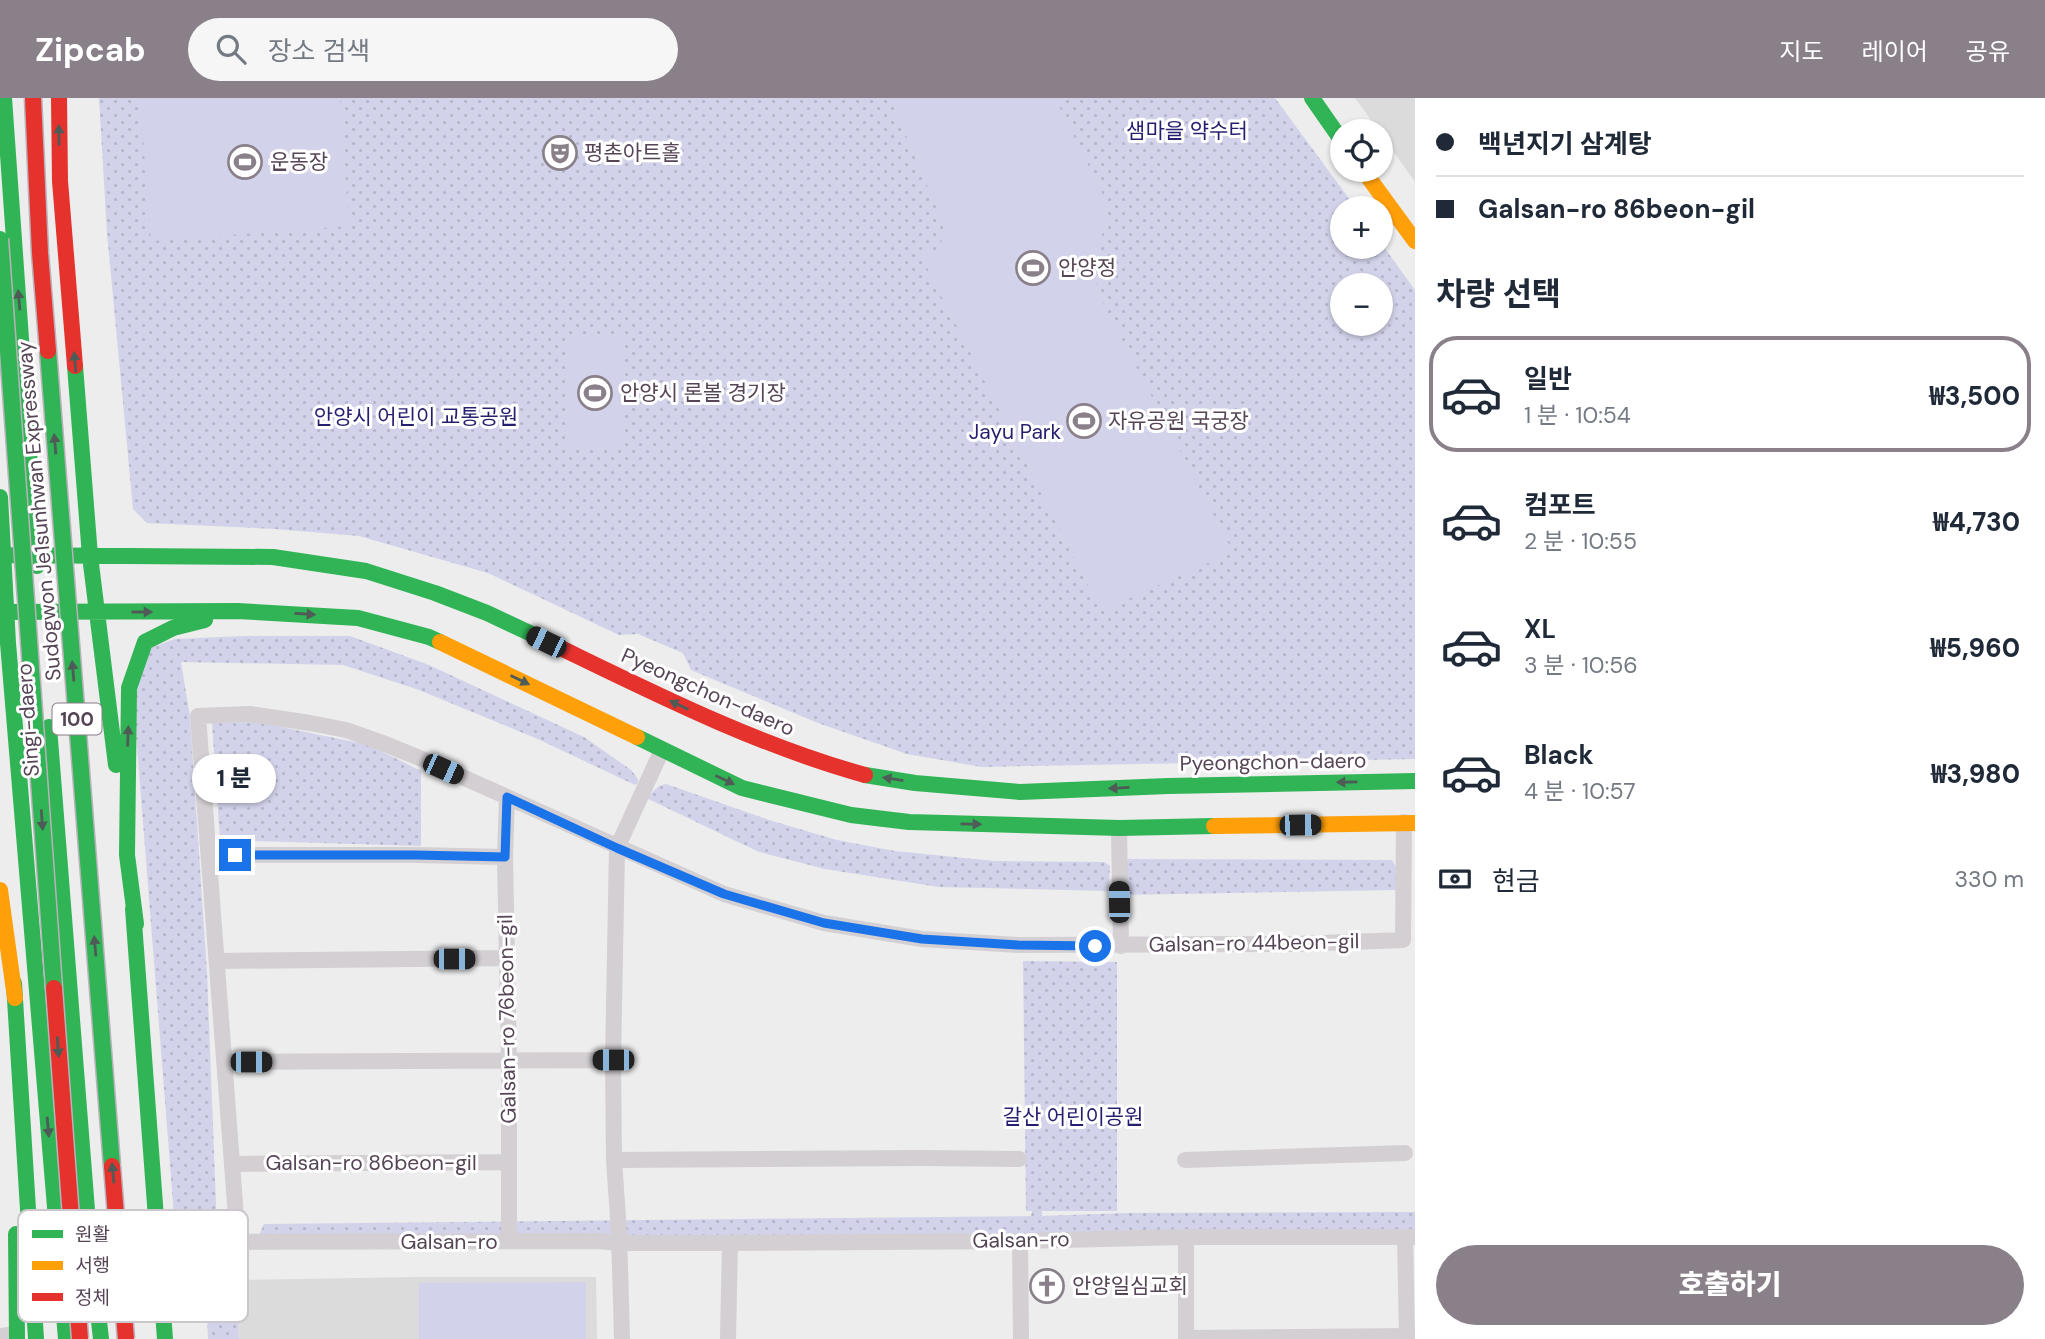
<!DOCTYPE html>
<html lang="ko">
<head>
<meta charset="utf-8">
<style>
  body { margin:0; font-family:"DM Sans","Noto Sans KR",sans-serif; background:#f6f6f7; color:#1f2937; height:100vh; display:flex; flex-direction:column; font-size:26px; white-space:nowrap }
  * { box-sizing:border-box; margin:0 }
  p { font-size:23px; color:#747a83 }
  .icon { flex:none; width:38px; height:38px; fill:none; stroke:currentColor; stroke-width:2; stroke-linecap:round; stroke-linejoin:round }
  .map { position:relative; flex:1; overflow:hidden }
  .panel { display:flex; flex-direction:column; background:#fff; width:630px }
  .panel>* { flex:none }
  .guide { display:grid; align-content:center; height:154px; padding:0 21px; background:#fff }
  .buttons { position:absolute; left:1330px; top:21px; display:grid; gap:14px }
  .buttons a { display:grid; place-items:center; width:63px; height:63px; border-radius:50%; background:#fff; box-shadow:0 2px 5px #0004; font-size:35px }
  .end { position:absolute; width:32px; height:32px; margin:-16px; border:9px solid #1a73e8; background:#fff; box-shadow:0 0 0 4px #fff }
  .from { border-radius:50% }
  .bubble { position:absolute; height:49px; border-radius:24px; background:#fff; box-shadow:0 2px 5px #0004; font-size:23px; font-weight:800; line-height:49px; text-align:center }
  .car { position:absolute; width:21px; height:42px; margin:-21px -10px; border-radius:9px; box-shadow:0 0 5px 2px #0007; background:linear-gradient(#222 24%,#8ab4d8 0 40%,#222 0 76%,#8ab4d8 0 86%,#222 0) }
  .guide b { display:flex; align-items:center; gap:24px; height:66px; font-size:26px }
  .guide b+b { border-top:2px solid #e0e1e3 }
  .guide i { width:18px; height:18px; background:#1f2937 }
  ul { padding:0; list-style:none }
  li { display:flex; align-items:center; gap:21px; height:116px; margin:0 14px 10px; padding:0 7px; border:4px solid transparent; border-radius:28px }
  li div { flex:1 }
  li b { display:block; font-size:26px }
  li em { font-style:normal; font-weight:800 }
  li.current { border-color:#8a808a }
  li>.icon { width:63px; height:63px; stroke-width:1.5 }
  h2 { padding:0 21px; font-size:32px; line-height:84px }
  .pay { display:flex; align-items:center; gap:18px; height:77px; padding:0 21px; font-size:26px }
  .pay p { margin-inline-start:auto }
  .cta { display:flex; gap:14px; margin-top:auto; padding:14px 21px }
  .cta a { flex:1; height:80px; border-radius:42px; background:#8a808a; color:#fff; font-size:28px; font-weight:800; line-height:80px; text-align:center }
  header { display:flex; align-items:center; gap:42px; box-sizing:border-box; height:98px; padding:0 35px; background:#8a808a; color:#fff }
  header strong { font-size:33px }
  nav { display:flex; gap:38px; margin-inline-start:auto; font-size:24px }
  .search { width:490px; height:63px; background:#f6f6f7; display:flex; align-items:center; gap:18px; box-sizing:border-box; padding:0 24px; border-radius:38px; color:#747a83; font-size:26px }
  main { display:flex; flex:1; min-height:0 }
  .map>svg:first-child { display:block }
</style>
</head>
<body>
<header>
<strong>Zipcab</strong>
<div class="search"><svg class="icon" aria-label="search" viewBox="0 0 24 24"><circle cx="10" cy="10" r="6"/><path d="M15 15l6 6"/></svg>장소 검색</div>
<nav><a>지도</a><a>레이어</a><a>공유</a></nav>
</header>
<main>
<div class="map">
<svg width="1415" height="1241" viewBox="0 0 1415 1241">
  <defs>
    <pattern id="grass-dots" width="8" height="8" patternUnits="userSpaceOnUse" patternTransform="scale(1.75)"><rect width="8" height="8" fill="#d2d3ea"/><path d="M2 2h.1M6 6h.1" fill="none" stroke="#b6b6cb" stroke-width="1.8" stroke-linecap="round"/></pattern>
  </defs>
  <rect width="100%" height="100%" fill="#ecedec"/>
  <path fill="#dbdbdb" d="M 1355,0 L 1415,0 L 1415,84 L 1381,36 L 1381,33 L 1379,33 Z
    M 417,1179 L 596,1179 L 597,1241 L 239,1241 L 235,1182 Z"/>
  <path fill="url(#grass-dots)" fill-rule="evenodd" d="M 99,0 L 1275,0 L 1356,110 L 1342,110 L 1342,149 L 1381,149 L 1381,145 L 1415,192 L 1415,661 L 982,669 L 907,656 L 818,625 L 691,572 L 683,555 L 638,536 L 619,537 L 488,475 L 359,438 L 275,431 L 147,425 L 133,411 L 107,135 ZM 1342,187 L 1381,187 L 1381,226 L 1342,226 Z
    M 246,538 L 350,538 L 429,567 L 584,639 L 631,672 L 638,681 L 638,685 L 635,687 L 540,642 L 419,592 L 343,567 L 181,564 L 190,619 L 207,875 L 217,1131 C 196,1139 196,1138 175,1130 L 132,585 L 150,550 L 175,541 Z
    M 257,624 L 369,647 L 421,673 L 421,748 L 220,742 L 212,625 Z
    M 666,686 L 772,723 L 837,742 L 895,753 L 994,763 L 1104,764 L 1110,768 L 1108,793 L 939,789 L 825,771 L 759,754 L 646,700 L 659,688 Z
    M 1128,761 L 1392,762 L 1396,769 L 1396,792 L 1121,797 L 1122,766 Z
    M 1023,863 L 1117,864 L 1117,1113 L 1042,1113 L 1042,1118 L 1125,1115 L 1415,1114 L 1415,1135 L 264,1143 L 260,1135 L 264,1126 L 1031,1118 L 1032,1113 L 1026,1113 Z
    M 235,1182 L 239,1241 L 208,1241 L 206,1189 L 211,1184 Z"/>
  <path fill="#d2d3ea" d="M 140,0 L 340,0 L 349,128 L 151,143 Z
    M 890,0 L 1055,0 L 1106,103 L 1096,192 L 1233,454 L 1101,513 L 921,158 L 939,152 L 945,130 Z
    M 568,238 L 622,238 L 622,352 L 568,352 Z
    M 586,1184 L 586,1241 L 419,1241 L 419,1185 Z"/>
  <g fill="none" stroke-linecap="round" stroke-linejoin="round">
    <path stroke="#d3cfd3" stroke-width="16" d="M 507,699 L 505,759 L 509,964 L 509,1143
      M 1119,730 L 1121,848
      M 209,757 L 416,757 L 505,759
      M 218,863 L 506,860
      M 226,964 L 613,962
      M 614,1062 L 921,1060 L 1019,1061
      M 1185,1062 L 1405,1055
      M 233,1066 L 509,1064
      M 1186,1139 L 1186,1240 L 1415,1238
      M 1405,1139 L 1407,1238
      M 1020,1143 L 1021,1241
      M 169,1144 L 598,1143 L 619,1145 L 730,1145 L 1020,1143 L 1186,1139 L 1415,1139
      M 238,1145 L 198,618 L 250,616 L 310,625 L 346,632 L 380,644 L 422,661 L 724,796 L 824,825 L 922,841 L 1018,847 L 1296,846 L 1403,842 L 1404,724
      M 0,1238 L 17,1236
      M 622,1241 L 619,1134 L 614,1062 L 613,962 L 617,750 L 662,652
      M 728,1241 L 730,1145"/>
    <path stroke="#30b455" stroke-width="16" d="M 4,0 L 37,468
      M 1312,0 L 1342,43
      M 75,268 L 90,458 L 116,667
      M 0,399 L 8,545 L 66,1241
      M 0,457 L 273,459 L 366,473 L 435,495 L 487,515 L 536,538
      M 0,514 L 237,513 L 358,520 L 429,539 L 440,544
      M 49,629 L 88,1125 L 101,1241
      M 637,639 L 742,690 L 851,717 L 909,724 L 1119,730 L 1214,728
      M 865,677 L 915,685 L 1020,694 L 1168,688 L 1415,683
      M 133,811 L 165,1241
      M 136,826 L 127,757 L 129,590 L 145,544 L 173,530 L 205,522
      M 14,885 L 36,1241
      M 16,1136 L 17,1241"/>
    <path stroke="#ff9f0a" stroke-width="16" d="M 1363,72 L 1415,143
      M 440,544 L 637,639
      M 1214,728 L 1415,725
      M 0,792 L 15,900"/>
    <path stroke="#e5322d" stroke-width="16" d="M 59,0 L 60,83 L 75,268
      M 536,538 C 644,590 750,645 865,677"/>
    <g stroke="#bab2ba" stroke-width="19" stroke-linecap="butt">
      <path id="fast-bridge" d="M 0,141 L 54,890
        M 48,253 L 112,1068"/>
    </g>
    <g stroke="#bab2ba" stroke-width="19" stroke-linecap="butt">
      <path id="jam-bridge" d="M 33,0 L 40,155 L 48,253
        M 54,890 L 80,1241
        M 112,1068 L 126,1241"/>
    </g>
    <use href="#fast-bridge" stroke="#30b455" stroke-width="16"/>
    <use href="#jam-bridge" stroke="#e5322d" stroke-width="16"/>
  </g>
  <defs><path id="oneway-solid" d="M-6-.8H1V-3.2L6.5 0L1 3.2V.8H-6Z" transform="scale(1.75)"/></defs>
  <g fill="#4e5b56">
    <use href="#oneway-solid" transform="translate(59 37) rotate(-91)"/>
    <use href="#oneway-solid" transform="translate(19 202) rotate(-95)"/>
    <use href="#oneway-solid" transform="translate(75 264) rotate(-95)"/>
    <use href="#oneway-solid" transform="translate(55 346) rotate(-95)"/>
    <use href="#oneway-solid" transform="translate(142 514)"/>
    <use href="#oneway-solid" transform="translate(305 516) rotate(4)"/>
    <use href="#oneway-solid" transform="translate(73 573) rotate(-95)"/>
    <use href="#oneway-solid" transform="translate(520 582) rotate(26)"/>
    <use href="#oneway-solid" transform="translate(679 607) rotate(-155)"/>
    <use href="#oneway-solid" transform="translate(128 638) rotate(-88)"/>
    <use href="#oneway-solid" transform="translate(893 681) rotate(-171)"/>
    <use href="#oneway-solid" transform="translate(725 682) rotate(25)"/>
    <use href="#oneway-solid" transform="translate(1347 684) rotate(179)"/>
    <use href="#oneway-solid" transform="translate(1119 690) rotate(177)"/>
    <use href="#oneway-solid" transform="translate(42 722) rotate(86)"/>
    <use href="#oneway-solid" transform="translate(971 726) rotate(1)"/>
    <use href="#oneway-solid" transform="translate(95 848) rotate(-95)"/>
    <use href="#oneway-solid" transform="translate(58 949) rotate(86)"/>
    <use href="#oneway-solid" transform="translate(48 1029) rotate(85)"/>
    <use href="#oneway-solid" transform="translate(113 1075) rotate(-95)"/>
  </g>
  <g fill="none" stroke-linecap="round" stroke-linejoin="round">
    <path stroke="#1a73e8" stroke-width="9" d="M 235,757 L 416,757 L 505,759 L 507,699 L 617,750 L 724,796 L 824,825 L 922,841 L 1018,847 L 1095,848"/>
  </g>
  <defs>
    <g id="theatre-ring" transform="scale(1.75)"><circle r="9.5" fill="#fff" stroke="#8a808a" stroke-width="1.5"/><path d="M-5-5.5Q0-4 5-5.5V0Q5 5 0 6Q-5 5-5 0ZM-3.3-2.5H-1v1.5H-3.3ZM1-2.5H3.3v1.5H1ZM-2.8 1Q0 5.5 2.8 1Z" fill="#8a808a"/></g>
    <g id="stadium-ring" transform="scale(1.75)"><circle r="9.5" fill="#fff" stroke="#8a808a" stroke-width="1.5"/><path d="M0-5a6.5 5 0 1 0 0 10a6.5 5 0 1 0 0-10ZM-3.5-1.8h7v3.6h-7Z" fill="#8a808a"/></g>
    <g id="church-ring" transform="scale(1.75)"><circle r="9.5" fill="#fff" stroke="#8a808a" stroke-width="1.5"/><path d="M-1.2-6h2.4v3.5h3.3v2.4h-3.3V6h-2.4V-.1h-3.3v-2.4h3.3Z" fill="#8a808a"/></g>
  </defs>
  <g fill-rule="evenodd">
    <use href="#theatre-ring" x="560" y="55"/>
    <use href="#stadium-ring" x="245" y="64"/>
    <use href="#stadium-ring" x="1033" y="170"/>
    <use href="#stadium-ring" x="595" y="295"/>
    <use href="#stadium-ring" x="1084" y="323"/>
    <use href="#church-ring" x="1047" y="1188"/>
  </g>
  <g text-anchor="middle" stroke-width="6" stroke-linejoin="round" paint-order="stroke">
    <rect fill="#fff" stroke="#897d89" stroke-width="2" x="52.5" y="605.5" width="49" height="31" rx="5"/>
    <g font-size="19" font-weight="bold" fill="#564556">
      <text x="77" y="628">100</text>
    </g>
    <g font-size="21" fill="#251f6f" stroke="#fff">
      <text x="1187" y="40">샘마을 약수터</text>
      <text x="416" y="326">안양시 어린이 교통공원</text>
      <text x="1015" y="341">Jayu Park</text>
      <text x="1073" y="1026">갈산 어린이공원</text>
    </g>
    <g font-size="21" fill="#564556" stroke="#fff" text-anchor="start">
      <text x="584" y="62">평촌아트홀</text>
      <text x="270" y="71">운동장</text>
      <text x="1058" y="177">안양정</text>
      <text x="620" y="302">안양시 론볼 경기장</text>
      <text x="1108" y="330">자유공원 국궁장</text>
      <text x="1072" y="1195">안양일심교회</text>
    </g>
    <g font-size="21" fill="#564556" stroke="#fff">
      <text transform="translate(39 413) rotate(-95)" y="7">Sudogwon Je1sunhwan Expressway</text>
      <text transform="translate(708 594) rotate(24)" y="7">Pyeongchon-daero</text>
      <text transform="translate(28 622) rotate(-94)" y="7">Singi-daero</text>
      <text transform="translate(1273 664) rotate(-1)" y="7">Pyeongchon-daero</text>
      <text transform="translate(1254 845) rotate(-1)" y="7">Galsan-ro 44beon-gil</text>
      <text transform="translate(507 921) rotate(-91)" y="7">Galsan-ro 76beon-gil</text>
      <text x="371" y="1072">Galsan-ro 86beon-gil</text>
      <text transform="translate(1021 1142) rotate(-1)" y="7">Galsan-ro</text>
      <text x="449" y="1151">Galsan-ro</text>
    </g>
  </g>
  <rect x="18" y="1112" width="230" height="112" rx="10" fill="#fff" stroke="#ccc7cc" stroke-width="2"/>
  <rect x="32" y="1132" width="31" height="8" fill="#30b455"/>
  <rect x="32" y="1163" width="31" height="9" fill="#ff9f0a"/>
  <rect x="32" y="1195" width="31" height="8" fill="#e5322d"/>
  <g font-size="19" fill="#564556">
    <text x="75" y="1143">원활</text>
    <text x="75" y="1174">서행</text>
    <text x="75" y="1206">정체</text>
  </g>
</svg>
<div class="buttons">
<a><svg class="icon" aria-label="locate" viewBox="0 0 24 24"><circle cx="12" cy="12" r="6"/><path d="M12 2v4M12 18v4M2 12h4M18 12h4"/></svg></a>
<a>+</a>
<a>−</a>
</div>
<i class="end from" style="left:1095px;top:848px"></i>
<i class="end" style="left:235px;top:757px"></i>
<div class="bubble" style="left:192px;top:656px;width:84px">1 분</div>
<i class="car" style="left:546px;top:544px;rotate:296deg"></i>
<i class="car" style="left:443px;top:671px;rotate:114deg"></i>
<i class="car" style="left:1300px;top:727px;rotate:89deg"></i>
<i class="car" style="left:1119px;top:804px;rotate:359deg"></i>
<i class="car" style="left:454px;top:861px;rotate:90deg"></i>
<i class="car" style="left:613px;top:962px;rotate:270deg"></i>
<i class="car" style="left:251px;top:964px;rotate:90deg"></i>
</div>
<section class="panel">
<div class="guide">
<b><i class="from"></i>백년지기 삼계탕</b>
<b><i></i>Galsan-ro 86beon-gil</b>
</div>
<h2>차량 선택</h2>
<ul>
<li class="current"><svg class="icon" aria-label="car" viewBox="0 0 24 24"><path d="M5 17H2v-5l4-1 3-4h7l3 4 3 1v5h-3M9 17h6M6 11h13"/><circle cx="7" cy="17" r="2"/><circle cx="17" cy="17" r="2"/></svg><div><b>일반</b><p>1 분 · 10:54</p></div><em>₩3,500</em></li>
<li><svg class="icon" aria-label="car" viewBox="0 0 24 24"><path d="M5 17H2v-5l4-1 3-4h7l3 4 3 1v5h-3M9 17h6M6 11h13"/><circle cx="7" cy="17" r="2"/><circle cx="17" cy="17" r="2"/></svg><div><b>컴포트</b><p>2 분 · 10:55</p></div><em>₩4,730</em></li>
<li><svg class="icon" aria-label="car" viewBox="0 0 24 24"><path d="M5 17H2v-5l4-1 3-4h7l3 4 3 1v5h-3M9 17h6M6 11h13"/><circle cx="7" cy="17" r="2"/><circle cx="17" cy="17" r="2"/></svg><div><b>XL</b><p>3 분 · 10:56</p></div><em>₩5,960</em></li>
<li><svg class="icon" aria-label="car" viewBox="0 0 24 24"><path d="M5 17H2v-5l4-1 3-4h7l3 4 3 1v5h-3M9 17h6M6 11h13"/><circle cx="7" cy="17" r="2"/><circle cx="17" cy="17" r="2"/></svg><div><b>Black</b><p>4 분 · 10:57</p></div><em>₩3,980</em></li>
</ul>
<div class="pay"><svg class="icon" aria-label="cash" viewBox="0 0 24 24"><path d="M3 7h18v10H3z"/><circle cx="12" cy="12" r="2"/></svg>현금<p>330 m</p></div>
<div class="cta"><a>호출하기</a></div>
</section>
</main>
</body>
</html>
